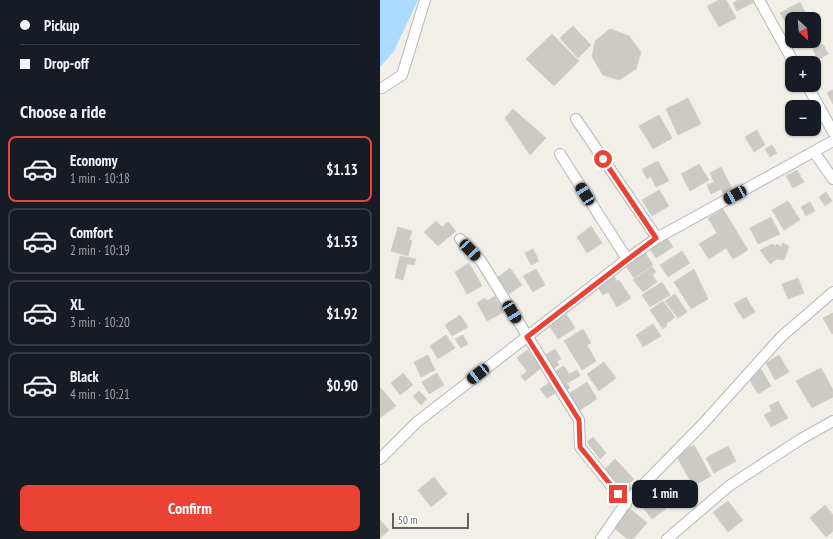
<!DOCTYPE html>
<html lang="en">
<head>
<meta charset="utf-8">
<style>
  body { margin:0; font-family:"PT Sans Narrow",sans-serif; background:#20242c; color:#f1f3f6; height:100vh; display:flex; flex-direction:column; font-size:15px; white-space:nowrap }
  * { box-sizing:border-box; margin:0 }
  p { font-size:13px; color:#9ea1a6 }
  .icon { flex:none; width:22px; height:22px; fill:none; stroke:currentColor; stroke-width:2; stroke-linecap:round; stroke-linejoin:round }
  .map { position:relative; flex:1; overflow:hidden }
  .sheet { display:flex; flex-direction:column; background:#171b24; width:380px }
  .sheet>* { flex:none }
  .top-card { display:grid; align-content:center; height:88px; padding:0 20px; background:#171b24 }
  .needle { width:26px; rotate:154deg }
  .controls { position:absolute; left:405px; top:12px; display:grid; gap:8px }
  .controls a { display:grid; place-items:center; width:36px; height:36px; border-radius:8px; background:#171b24; box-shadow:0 1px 3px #0004; font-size:20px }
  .scale { position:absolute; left:12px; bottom:10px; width:77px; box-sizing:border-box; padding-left:4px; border:2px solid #5f6368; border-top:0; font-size:11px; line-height:14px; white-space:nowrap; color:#5f6368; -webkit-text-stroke:3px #fff; paint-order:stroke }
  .end { position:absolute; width:18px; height:18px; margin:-9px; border:5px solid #ea4335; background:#fff; box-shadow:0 0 0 2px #fff }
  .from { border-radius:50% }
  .bubble { position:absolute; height:28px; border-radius:8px; background:#171b24; box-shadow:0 1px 3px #0004; font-size:13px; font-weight:600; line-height:28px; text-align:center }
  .car { position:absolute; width:12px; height:24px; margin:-12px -6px; border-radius:5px; box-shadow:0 0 3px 1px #0007; background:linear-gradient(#222 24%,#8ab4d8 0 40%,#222 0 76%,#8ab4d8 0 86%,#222 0) }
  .top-card b { display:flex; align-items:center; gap:14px; height:38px; font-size:15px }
  .top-card b+b { border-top:1px solid #363941 }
  .top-card i { width:10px; height:10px; background:#f1f3f6 }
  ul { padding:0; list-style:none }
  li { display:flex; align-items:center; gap:12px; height:66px; margin:0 8px 6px; padding:0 12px; border:2px solid #363941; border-radius:8px }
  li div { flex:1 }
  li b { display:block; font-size:15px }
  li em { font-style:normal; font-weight:600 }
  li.on { border-color:#ea4335 }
  li>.icon { width:36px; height:36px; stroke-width:1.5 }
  h2 { padding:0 20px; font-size:18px; line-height:48px }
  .action { display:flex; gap:8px; margin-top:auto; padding:8px 20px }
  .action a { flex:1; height:46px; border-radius:8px; background:#ea4335; color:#fff; font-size:16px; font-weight:600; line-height:46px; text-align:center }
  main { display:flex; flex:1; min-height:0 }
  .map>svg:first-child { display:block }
</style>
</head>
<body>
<main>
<section class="sheet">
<div class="top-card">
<b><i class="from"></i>Pickup</b>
<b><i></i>Drop-off</b>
</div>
<h2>Choose a ride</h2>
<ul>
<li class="on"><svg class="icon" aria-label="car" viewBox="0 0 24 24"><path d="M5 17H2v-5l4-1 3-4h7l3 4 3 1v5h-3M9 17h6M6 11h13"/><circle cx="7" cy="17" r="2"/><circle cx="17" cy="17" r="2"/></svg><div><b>Economy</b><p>1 min · 10:18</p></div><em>$1.13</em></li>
<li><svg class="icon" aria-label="car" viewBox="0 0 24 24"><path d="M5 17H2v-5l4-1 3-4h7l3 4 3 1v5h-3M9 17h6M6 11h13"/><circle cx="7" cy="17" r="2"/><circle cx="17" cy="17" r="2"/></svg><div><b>Comfort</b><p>2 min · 10:19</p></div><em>$1.53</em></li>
<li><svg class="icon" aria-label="car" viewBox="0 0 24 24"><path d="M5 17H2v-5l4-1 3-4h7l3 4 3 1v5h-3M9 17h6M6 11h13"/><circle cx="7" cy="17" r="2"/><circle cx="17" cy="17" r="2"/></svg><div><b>XL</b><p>3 min · 10:20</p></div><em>$1.92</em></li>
<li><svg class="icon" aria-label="car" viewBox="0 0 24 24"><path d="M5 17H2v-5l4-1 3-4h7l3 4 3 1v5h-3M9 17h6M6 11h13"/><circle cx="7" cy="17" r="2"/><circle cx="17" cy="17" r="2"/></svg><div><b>Black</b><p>4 min · 10:21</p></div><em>$0.90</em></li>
</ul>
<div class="action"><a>Confirm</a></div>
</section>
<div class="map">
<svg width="453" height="539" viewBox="0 0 453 539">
  <rect width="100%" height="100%" fill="#f1efe8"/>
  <path fill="#aadaff" d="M 0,0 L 38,0 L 14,51 L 0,67 Z"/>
  <path fill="#cccac5" stroke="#d6d1c6" d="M 339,0 L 346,0 L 356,18 L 339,27 L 327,6 Z
    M 358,0 L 373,0 L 374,2 L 357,11 L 353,3 Z
    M 420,2 L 428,18 L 426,19 L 412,19 L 412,26 L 409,28 L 400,13 Z
    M 193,26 L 211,45 L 198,58 L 180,38 Z
    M 230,29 L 249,36 L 261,52 L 256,69 L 239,80 L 223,75 L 212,57 L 215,41 Z
    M 172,34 L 199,61 L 174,86 L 146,59 Z
    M 443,44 L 448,54 L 438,60 L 433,50 Z
    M 453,90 L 453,104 L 447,93 Z
    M 308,98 L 321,124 L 298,135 L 286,109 Z
    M 133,109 L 166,138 L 150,155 L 125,118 Z
    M 279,115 L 292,138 L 273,149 L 259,126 Z
    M 377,130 L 385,145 L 374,152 L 365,137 Z
    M 392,145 L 397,153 L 390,157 L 385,149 Z
    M 278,161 L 289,181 L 276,187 L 271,177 L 267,179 L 262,169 Z
    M 319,164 L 329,180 L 310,191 L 301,174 Z
    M 341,167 L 352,188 L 343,193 L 341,189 L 331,194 L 327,185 L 334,182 L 330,173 Z
    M 417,170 L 424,182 L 413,188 L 406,176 Z
    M 279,190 L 289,206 L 272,216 L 262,200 Z
    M 446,192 L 452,201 L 445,206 L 439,197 Z
    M 408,201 L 420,220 L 404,230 L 392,210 Z
    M 430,202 L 435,211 L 426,216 L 421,207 Z
    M 343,209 L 368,250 L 353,259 L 346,248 L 329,259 L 319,244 L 337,233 L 328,218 Z
    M 391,217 L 400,234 L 378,244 L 370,228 Z
    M 56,221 L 62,227 L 68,222 L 76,231 L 58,246 L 44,232 Z
    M 211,226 L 222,243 L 207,253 L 197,237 Z
    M 18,227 L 32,231 L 29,240 L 32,241 L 28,256 L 11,251 Z
    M 286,236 L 293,247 L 276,258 L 269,247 Z
    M 403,243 L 409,246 L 404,260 L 397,259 L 390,264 L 380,250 L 392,244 L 395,246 L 397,244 L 401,247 Z
    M 153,249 L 159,261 L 151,265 L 145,253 Z
    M 264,251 L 273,265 L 254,278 L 245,265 Z
    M 302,251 L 310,263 L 288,277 L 280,265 Z
    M 20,256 L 36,259 L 34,265 L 27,264 L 23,280 L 15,278 Z
    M 89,263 L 102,286 L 87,294 L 75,272 Z
    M 272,267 L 276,272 L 272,275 L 277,282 L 263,292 L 253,280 Z
    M 130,268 L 142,285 L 129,294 L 117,278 Z
    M 156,269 L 165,285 L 153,292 L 143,276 Z
    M 314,269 L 328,299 L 311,309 L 294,282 Z
    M 233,275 L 237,281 L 239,280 L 251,298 L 237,307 L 228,292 L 223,295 L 217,286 Z
    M 418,278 L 424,293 L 408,299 L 402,284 Z
    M 282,282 L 290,295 L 270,307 L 262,295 Z
    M 295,294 L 307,312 L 298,318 L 285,301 Z
    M 115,296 L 124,312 L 107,321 L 97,303 L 105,298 L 107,301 Z
    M 366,297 L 375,312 L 363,319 L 354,304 Z
    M 283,301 L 295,317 L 286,324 L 287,326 L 283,329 L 270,310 Z
    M 453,313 L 453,333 L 452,334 L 443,318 Z
    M 186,314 L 195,328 L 178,339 L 169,325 Z
    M 80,315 L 88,327 L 72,336 L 65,325 Z
    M 273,324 L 281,336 L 263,347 L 256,335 Z
    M 203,329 L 211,343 L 207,345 L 216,361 L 202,370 L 184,341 Z
    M 66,335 L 75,348 L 58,359 L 50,346 Z
    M 83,335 L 88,344 L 81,348 L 75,339 Z
    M 175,349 L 181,359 L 177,361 L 179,365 L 170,371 L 162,357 Z
    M 147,350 L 161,368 L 145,381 L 141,376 L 147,371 L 137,358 Z
    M 48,355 L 55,370 L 41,377 L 34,362 Z
    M 399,355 L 409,372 L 395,380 L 386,363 Z
    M 224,362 L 236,378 L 219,391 L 207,374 Z
    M 184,366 L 189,374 L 197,370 L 200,376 L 187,383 L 190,388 L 184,392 L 172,373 Z
    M 441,368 L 453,390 L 453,397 L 432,408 L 416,381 Z
    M 381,369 L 391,386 L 378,394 L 368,377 Z
    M 23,373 L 33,385 L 20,395 L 11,383 Z
    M 57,373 L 64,385 L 49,394 L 42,382 Z
    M 207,382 L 217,399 L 197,412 L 187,395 Z
    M 169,383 L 176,393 L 167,398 L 160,389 Z
    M 0,387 L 16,406 L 1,417 L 0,417 Z
    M 39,391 L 47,399 L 41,405 L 33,396 Z
    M 398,401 L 408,418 L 391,427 L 384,415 L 392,411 L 389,406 Z
    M 213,437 L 226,453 L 220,459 L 207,442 Z
    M 314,445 L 331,476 L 313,486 L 296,455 Z
    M 348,446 L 356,461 L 334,473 L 326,458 Z
    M 235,459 L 254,479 L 249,484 L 253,489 L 247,494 L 224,470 Z
    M 54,477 L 67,494 L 51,507 L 38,490 Z
    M 273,492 L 286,509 L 272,519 L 259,503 Z
    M 348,501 L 363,520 L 348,532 L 333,512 Z
    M 445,505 L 453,515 L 453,531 L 446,537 L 430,518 Z
    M 248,507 L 267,523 L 253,539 L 247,539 L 232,526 Z
    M 0,520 L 9,530 L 0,538 Z"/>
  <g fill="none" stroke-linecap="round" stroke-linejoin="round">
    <g stroke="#b5b8bc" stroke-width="12">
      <path id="minor" d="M 379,0 L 414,63
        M 427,85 L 453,132
        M 2,88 L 22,75 L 45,0
        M 196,119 L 277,238
        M 434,152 L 453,179
        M 180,154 L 247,259
        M 80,239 L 101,261 L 199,420 L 200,447 L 246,504
        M 0,459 L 37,422 L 247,259 L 277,238 L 453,141
        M 221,539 L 247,501 L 321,426 L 401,337 L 453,292
        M 287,539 L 349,486 L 421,439 L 453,421"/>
    </g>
    <use href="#minor" stroke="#fff" stroke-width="10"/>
  </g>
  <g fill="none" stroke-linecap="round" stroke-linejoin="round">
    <path stroke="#ea4335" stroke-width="5" d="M 223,159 L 276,238 L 247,260 L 147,337 L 199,420 L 200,447 L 238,494"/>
  </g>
</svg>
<div class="controls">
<a><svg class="needle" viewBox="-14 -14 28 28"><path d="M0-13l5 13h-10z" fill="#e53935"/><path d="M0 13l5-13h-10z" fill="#9ea1a6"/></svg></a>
<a>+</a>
<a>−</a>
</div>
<div class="scale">50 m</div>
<i class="end from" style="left:223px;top:159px"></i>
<i class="end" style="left:238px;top:494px"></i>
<div class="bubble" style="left:252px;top:480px;width:66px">1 min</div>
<i class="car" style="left:205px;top:194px;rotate:328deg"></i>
<i class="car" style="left:355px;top:195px;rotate:242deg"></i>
<i class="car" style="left:90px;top:250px;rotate:137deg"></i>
<i class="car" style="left:132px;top:312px;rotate:149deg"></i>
<i class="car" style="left:98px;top:374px;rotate:232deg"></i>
</div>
</main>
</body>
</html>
